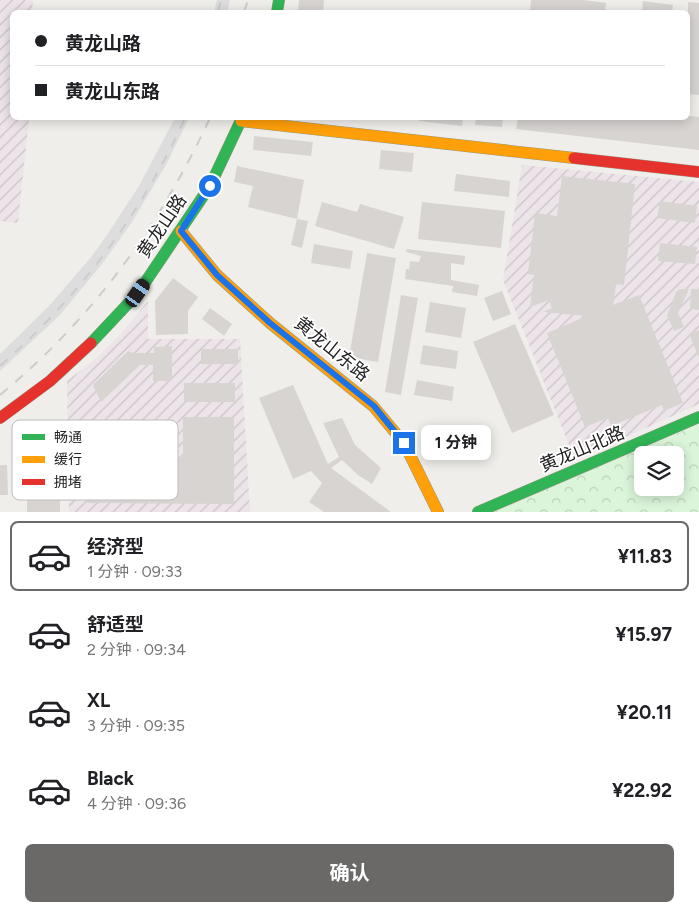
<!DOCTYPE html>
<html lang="zh">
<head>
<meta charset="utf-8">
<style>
  body { margin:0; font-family:Figtree,"Noto Sans SC",sans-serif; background:#f2f2f2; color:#202124; height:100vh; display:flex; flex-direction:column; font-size:19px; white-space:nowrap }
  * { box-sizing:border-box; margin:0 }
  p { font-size:16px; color:#757577 }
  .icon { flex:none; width:28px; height:28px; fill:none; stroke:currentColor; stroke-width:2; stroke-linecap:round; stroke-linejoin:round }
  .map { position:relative; height:512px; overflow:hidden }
  .details { display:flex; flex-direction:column; background:#fff; flex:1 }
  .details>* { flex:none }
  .top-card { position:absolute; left:10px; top:10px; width:680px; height:110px; border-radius:8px; box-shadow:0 2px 12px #0003; display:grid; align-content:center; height:110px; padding:0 25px; background:#fff }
  .fabs { position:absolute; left:634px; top:446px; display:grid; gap:10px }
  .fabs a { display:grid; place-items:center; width:50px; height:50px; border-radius:8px; background:#fff; box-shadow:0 2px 12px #0003; font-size:25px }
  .end { position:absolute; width:22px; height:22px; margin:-11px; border:6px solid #1a73e8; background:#fff; box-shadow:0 0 0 2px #fff }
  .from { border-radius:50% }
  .bubble { position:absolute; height:35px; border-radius:8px; background:#fff; box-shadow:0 2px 12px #0003; font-size:16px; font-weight:700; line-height:35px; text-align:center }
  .car { position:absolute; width:15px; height:30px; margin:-15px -8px; border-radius:6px; box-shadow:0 0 4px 1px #0007; background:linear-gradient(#222 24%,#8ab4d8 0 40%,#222 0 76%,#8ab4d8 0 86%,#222 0) }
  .top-card b { display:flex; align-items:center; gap:18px; height:48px; font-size:19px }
  .top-card b+b { border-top:1px solid #e0e0e0 }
  .top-card i { width:12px; height:12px; background:#202124 }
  ul { padding:9px 0 0; list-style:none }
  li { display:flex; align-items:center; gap:15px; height:70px; margin:0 10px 8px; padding:0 15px; border:2px solid transparent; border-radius:8px }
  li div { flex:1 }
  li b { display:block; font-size:19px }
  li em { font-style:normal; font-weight:700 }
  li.active { border-color:#6a6968 }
  li>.icon { width:45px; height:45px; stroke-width:1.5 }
  .cta { display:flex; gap:10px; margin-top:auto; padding:10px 25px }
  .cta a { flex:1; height:58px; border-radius:8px; background:#6a6968; color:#fff; font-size:20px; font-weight:700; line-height:58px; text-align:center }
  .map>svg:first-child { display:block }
</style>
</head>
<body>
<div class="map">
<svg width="699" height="512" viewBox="0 0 699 512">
  <defs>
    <pattern id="industrial-furrows" width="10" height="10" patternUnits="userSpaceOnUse" patternTransform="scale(1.25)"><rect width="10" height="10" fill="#ede4e9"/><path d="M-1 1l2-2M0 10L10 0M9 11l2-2" fill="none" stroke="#cbc3c8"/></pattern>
    <pattern id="park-crowns" width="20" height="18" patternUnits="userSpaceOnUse" patternTransform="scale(1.25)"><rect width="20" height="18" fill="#daf5da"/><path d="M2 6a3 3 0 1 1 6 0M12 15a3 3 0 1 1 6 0" fill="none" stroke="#bbd2bb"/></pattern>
  </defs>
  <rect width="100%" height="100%" fill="#f0eeeb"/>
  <path fill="url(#industrial-furrows)" d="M 0,0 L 33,0 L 32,12 L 12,12 L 12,118 L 29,118 L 18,223 L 0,221 Z
    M 522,165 L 699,182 L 699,404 L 575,460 L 503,280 Z
    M 148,301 L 148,339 L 240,339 L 250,512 L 69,512 L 67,381 L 93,361 L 119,336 Z"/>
  <path fill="url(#park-crowns)" fill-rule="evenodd" d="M 699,424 L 699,512 L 494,512 ZM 642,455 L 675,455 L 675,488 L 642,488 Z"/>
  <path fill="#dedddd" d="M 217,0 L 230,0 L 227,12 L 214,12 Z
    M 175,118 L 189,118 L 167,163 L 132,222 L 102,264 L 59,316 L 0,371 L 0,354 L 49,306 L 92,256 L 107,235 L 139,186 Z"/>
  <path fill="#d7d4d2" d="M 299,0 L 324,0 L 323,12 L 298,12 Z
    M 531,0 L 583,0 L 606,3 L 605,12 L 530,12 Z
    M 643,1 L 673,5 L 672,12 L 642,12 Z
    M 688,2 L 699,3 L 699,95 L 688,94 Z
    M 688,116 L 699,117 L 699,150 L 516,129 L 518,118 L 688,118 Z
    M 419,118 L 463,118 L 462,126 L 419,121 Z
    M 476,118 L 503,118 L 502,127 L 475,125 Z
    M 254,136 L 313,142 L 311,156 L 253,150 Z
    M 381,150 L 414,153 L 412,172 L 379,169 Z
    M 237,166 L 304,180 L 297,219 L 248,207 L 253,186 L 234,182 Z
    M 456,174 L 510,181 L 509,197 L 454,191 Z
    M 562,176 L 635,184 L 624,285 L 616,284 L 613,305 L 639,295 L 683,403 L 664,411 L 662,405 L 611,426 L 608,418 L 585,427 L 547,333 L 587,316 L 543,312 L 552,308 L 549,300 L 530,307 L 534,275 L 528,274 L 535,213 L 557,216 Z
    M 660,201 L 697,206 L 695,223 L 657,218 Z
    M 322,202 L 357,212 L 360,204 L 404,217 L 394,249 L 315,226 Z
    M 422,202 L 505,211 L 501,248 L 418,239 Z
    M 297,219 L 308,221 L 302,248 L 291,245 Z
    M 660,243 L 697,247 L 695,264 L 658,261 Z
    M 314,244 L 353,251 L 350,269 L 311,263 Z
    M 407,249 L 465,256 L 464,265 L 451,263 L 451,280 L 479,285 L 477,296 L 452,292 L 453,286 L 405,279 L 406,269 L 409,269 L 410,261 L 419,262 L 421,256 L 406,252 Z
    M 367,253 L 396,258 L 378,362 L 349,357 Z
    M 173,278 L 198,297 L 188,311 L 188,334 L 156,335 L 155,301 Z
    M 680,289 L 689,289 L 678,313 L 684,327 L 674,331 L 667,316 L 676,292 Z
    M 691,289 L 699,289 L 699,310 L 690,309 Z
    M 502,291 L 511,314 L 493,321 L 484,298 Z
    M 401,295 L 418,298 L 401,395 L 385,392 Z
    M 430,302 L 466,308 L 461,338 L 425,332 Z
    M 210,308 L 232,324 L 224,336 L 202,319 Z
    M 515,324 L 554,415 L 512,433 L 473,342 Z
    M 699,330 L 699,358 L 689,334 Z
    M 423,345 L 458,351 L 456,369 L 420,364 Z
    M 172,346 L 172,381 L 153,381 L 153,365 L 140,365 L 101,402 L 93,385 L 128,351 L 133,353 L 154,353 L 154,347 Z
    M 201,349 L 238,349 L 238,364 L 201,364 Z
    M 417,380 L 454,387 L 452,401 L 414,395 Z
    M 184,383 L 235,383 L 235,402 L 184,402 Z
    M 293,385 L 328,464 L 339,457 L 323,423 L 342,418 L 355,445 L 381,468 L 372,484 L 358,475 L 342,460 L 331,468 L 391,512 L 324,512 L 309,502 L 322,483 L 311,471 L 293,479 L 259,398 Z
    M 183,417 L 234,417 L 234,504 L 85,503 L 86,456 L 183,457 Z
    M 59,420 L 60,512 L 27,512 L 28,421 Z
    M 0,465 L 7,465 L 8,495 L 0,495 Z"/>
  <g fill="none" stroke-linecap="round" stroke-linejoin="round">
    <g stroke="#999a82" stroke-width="12">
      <path id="fast" d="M 277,12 L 279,0
        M 91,343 L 138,293 L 210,186 L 242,118
        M 478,512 L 699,417"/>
    </g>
    <g stroke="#999a82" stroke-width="12">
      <path id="slow" d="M 241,121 L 574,158
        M 181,231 L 217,275 L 270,323 L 373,406 L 404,443 L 438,512"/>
    </g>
    <g stroke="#999a82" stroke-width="12">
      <path id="jam" d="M 574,158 L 699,172
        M 0,418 L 50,381 L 91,343"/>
    </g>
    <use href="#fast" stroke="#30b455" stroke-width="11"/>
    <use href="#slow" stroke="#ff9f0a" stroke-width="11"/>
    <use href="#jam" stroke="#e5322d" stroke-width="11"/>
    <path stroke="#ccc" stroke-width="2" stroke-dasharray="10 10" stroke-linecap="butt" d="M 218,12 L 221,0
      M 244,12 L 248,0
      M 0,366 C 79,297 142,213 185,118
      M 0,395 C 93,318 159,227 210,118"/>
  </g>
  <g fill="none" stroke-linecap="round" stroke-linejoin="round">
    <path stroke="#1a73e8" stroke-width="6" d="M 210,186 L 181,231 L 217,275 L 270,323 L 374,406 L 404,443"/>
  </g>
  <g text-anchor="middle" stroke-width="4" stroke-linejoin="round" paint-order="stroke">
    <g font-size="18" fill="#222" stroke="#fff">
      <text transform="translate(162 226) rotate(-56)" y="6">黄龙山路</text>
      <text transform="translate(332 349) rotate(39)" y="6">黄龙山东路</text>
      <text transform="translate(582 449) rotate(-23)" y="6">黄龙山北路</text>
    </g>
  </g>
  <rect x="12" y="420" width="166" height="80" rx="8" fill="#fff" stroke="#bdbdbd" stroke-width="1"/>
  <rect x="22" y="434" width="23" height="6" fill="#30b455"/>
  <rect x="22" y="456" width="23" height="7" fill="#ff9f0a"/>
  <rect x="22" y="479" width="23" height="6" fill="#e5322d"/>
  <g font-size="14" fill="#222">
    <text x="54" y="442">畅通</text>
    <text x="54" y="464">缓行</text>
    <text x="54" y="487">拥堵</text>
  </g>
</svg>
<div class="fabs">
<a><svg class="icon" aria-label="layers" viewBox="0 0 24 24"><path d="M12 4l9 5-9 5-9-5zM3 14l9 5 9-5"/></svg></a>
</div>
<i class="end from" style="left:210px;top:186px"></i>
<i class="end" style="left:404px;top:443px"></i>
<div class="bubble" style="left:421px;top:425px;width:70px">1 分钟</div>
<i class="car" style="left:138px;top:293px;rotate:35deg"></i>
<div class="top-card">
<b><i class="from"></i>黄龙山路</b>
<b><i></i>黄龙山东路</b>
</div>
</div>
<section class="details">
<ul>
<li class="active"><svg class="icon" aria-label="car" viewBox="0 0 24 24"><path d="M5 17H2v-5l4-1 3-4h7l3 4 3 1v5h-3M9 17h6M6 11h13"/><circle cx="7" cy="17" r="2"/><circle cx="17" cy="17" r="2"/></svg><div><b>经济型</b><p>1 分钟 · 09:33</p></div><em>¥11.83</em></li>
<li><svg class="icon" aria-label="car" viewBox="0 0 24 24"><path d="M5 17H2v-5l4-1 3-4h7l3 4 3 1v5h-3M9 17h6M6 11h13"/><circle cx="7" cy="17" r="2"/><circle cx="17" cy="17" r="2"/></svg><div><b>舒适型</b><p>2 分钟 · 09:34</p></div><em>¥15.97</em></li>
<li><svg class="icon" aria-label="car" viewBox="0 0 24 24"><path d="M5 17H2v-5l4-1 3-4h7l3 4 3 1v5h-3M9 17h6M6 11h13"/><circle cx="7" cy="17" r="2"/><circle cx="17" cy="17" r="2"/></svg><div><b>XL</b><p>3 分钟 · 09:35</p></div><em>¥20.11</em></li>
<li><svg class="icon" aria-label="car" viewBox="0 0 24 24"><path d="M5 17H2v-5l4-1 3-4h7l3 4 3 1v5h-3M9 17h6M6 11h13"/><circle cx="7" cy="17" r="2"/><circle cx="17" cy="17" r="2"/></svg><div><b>Black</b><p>4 分钟 · 09:36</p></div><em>¥22.92</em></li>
</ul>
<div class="cta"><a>确认</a></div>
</section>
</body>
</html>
